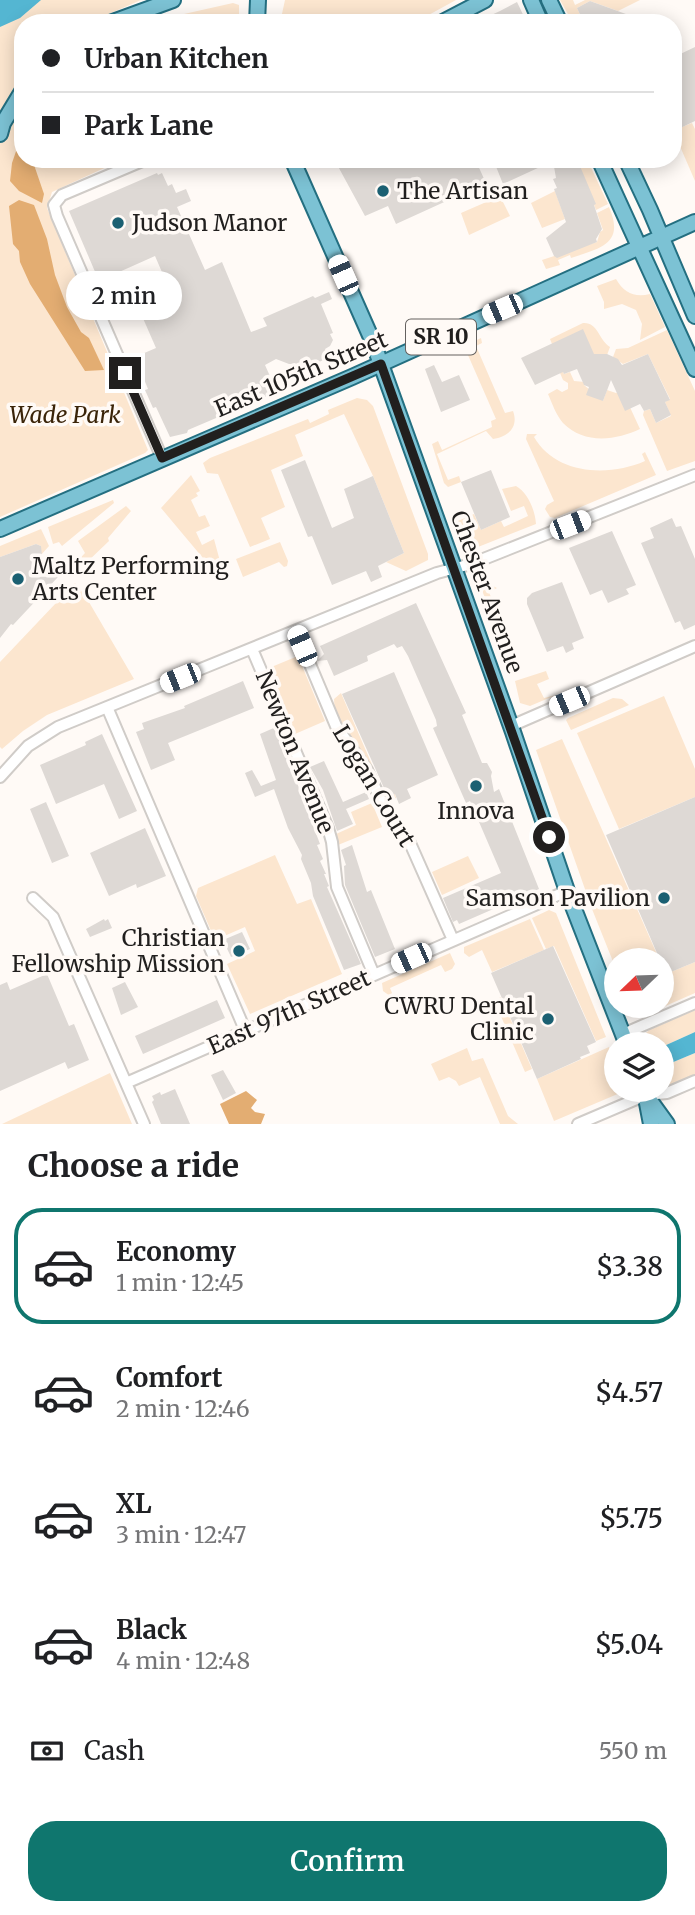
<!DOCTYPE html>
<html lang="en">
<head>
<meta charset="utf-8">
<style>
  body { margin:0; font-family:Merriweather,serif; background:#f6f6f6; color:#202124; height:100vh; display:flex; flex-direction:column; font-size:26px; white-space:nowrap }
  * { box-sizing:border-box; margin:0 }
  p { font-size:23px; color:#757577 }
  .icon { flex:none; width:38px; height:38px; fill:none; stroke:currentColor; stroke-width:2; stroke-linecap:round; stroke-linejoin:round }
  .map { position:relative; height:1124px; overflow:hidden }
  .side { display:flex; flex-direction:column; background:#fff; flex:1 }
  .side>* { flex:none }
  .top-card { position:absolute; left:14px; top:14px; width:668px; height:154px; border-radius:28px; box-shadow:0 4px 18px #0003; display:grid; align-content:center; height:154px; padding:0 28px; background:#fff }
  .needle { width:46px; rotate:247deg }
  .controls { position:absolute; left:604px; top:948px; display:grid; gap:14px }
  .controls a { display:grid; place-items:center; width:70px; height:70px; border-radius:50%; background:#fff; box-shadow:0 4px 18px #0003; font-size:35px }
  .end { position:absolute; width:32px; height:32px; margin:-16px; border:9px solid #211f1e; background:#fff; box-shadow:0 0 0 4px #fff }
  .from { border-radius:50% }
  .bubble { position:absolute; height:49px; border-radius:24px; background:#fff; box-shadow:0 4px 18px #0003; font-size:23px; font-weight:600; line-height:49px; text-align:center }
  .car { position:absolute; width:21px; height:42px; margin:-21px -10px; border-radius:9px; box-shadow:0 0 5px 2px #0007; background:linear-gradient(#fff 24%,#345 0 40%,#fff 0 76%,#345 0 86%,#fff 0) }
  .top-card b { display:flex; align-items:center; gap:24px; height:66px; font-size:26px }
  .top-card b+b { border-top:2px solid #e0e0e0 }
  .top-card i { width:18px; height:18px; background:#202124 }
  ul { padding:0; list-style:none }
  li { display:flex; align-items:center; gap:21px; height:116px; margin:0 14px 10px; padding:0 14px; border:4px solid transparent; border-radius:28px }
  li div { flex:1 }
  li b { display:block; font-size:26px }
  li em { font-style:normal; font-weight:600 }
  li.current { border-color:#0f766e }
  li>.icon { width:63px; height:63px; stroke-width:1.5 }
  h2 { padding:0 28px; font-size:32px; line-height:84px }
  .pay { display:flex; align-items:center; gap:18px; height:77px; padding:0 28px; font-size:26px }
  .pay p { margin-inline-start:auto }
  .button { display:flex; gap:14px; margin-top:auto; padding:14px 28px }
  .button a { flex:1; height:80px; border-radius:28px; background:#0f766e; color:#fff; font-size:28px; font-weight:600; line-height:80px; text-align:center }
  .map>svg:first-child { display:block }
</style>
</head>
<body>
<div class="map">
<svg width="695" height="1124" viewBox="0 0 695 1124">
  <rect width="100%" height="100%" fill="#fffaf6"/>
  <path fill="#fce6cf" d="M 0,0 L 141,0 L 88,23 L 23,23 L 23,159 L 124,159 L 52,192 L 47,208 L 148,450 L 145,453 L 0,517 Z
    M 285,0 L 456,0 L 414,23 L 280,23 Z
    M 560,0 L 573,0 L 575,5 L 585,0 L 640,0 L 618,11 L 590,1 L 577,8 L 584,23 L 573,23 Z
    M 233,3 L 239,5 L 239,23 L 185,23 L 183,17 L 184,14 Z
    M 692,123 L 695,129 L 695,181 L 679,144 L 682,127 Z
    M 587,159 L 608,204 L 596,210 L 578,163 Z
    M 555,191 L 565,219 L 542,228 L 531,203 Z
    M 500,196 L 510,216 L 469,235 L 461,213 Z
    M 609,207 C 625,244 601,248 571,258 L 570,255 L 558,260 L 560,265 L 546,269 L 542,260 L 597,242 L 600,232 L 603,230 L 597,213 Z
    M 616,279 C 624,293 635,298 650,294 L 665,327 L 640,340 L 642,324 L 636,310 L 622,304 L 604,309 L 604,302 L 597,286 Z
    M 583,323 C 598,322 598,339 610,347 L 607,355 L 594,354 L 552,344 L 550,339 Z
    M 667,330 L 695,391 L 695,461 L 667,471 L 643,415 L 644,411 L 650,409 L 656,423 L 671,416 L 665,402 L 670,399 L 648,354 L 623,364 L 613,357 L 616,349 L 628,348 Z
    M 481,338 L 482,343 L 476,346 L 505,413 L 513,411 C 519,427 508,437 493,439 L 486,431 L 437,454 L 448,480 L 459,476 L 461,482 L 448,487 L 444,483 L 432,444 L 438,441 L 442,450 L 492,427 L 491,421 L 496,419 L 464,346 Z
    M 562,370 L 564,374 L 570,372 L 574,381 L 585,382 L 584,385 L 603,401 L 607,390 L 616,393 L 622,390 L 640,429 C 617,440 584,445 563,423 C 556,415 552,403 548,394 L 557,389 L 562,392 L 568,389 L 568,383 L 563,380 L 560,373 Z
    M 357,398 L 367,400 L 373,406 L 428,554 L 428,560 L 406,571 L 386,562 L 404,553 L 373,476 L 344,414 L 295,435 L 303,456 L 271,470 L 285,507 L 261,518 L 270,539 L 250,547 L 218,474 L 207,473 L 203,463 L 210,458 L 308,419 L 310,423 L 329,414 L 328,410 Z
    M 527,434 L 537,434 L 534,437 C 556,475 609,477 645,461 L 642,454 L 645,452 L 656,475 L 555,518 L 550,517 L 545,509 L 547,505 L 554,501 L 526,439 Z
    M 191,475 L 200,491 L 196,493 L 198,496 L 191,500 L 199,517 L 205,515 L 210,526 L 196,532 L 202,545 L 214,539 L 225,580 L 223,582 L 161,508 Z
    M 516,486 C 528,493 535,510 536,524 L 468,551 L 458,521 L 474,514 L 481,530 L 501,521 L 504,527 L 528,516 L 524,506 L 511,511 L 502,489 Z
    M 113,500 L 114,503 L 62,546 L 59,542 L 53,544 L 48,527 Z
    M 126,506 L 131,511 L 108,538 L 109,541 L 85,564 L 75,570 L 72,567 L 85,553 L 78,541 Z
    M 41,529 L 49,546 L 41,555 L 41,546 L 36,544 L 0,557 L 0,546 Z
    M 280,542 L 288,561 L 287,566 L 284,567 L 279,562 L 243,577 L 236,559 Z
    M 482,581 L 497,588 L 489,592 L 514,659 L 508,661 L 479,582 Z
    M 75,583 L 86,597 L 134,679 L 47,715 L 23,731 L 2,749 L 0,747 L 0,662 Z
    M 298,656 L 325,721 L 295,734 L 269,668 Z
    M 546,671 L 549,679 L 537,684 L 544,698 L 556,695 L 530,706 L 520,703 L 515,681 Z
    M 341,693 L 386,797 L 395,794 L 396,798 L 388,802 L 389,806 C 381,793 376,775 368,761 C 356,741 334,724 334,699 Z
    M 664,696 L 695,769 L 695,797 L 619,829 L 577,733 Z
    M 613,698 L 622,699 L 629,705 L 571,730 L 566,720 L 568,718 Z
    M 562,739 L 660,961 L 616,961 L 616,969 L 592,909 L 536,750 Z
    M 372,803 L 382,827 L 338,845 L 336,834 L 356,825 L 351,812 Z
    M 275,855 L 297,904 L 311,899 L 342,974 L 250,1014 L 227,964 L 255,951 L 245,927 L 215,940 L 196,896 L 198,888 Z
    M 468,856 L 479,878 L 442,895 L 432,872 Z
    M 549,910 L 556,913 L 606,1037 L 596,1041 L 554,946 L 546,949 L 532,918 Z
    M 530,919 L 544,950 L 492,972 L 482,950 L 469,957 L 464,953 L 464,947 Z
    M 450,953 L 455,964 L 452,969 L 445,972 L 441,965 L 390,988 L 392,993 L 390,996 L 383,991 L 382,983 Z
    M 695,962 L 695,993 L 647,1014 C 639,1015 635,1013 632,1006 L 662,1006 L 662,964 L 666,974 Z
    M 501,997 L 532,1069 L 525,1072 L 494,1000 Z
    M 695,1010 L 695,1032 L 664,1046 L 671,1063 L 695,1053 L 695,1075 L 669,1085 L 662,1069 L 662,1045 L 650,1045 L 645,1034 L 649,1030 Z
    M 609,1047 L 616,1070 L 616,1090 L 621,1090 L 620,1093 L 554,1121 L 537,1079 Z
    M 467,1048 L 472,1061 L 483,1058 L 508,1116 L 518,1124 L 500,1124 L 480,1077 L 459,1086 L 456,1081 L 449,1077 L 439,1081 L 431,1064 Z
    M 110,1073 L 132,1124 L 2,1124 Z"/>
  <path fill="#e3ad72" d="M 23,131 L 23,159 L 32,159 L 44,194 L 42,203 L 19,191 L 10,181 L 12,163 Z
    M 19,200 L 34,205 L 47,239 L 55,275 L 67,307 L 81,332 L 89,338 L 104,370 L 85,371 L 30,284 L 20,262 L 19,251 L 13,244 L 9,206 Z
    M 246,1091 L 257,1100 L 251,1108 L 255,1112 L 265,1114 L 261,1124 L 229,1124 L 220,1104 Z"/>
  <path fill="#54b6d2" d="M 0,0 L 41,0 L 20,18 L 0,27 Z
    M 695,1032 L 695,1053 L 671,1063 L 664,1046 Z"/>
  <path fill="#ded9d5" d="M 590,1 L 648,22 L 648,23 L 584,23 L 577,8 Z
    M 517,2 L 527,23 L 474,23 L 500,11 Z
    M 695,47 L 695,121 L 674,131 L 674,57 Z
    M 334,159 L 392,159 L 394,163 L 403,159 L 475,159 L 486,183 L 396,224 L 388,206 L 365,216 Z
    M 493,159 L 577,159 L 596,204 L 594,205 L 602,229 L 596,239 L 597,242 L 557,258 L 554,256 L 546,238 L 566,222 L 554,189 L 557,188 L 553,179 L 556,178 L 553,161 L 503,184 Z
    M 157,173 L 158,175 L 162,173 L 168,186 L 172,184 L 176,193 L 186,189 L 191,201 L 177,207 L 205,270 L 222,262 L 251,332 L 267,326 L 263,318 L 313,296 L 315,298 L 329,292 L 332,299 L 321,304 L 333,333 L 330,334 L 333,340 L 330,346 L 325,349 L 326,352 L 324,353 L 326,359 L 302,369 L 299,364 L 289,364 L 276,359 L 265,365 L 277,392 L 188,430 L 187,433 L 170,437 L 156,407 L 153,408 L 145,390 L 148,389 L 135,357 L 156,348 L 135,300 L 168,286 L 155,256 L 99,281 L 69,211 Z
    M 583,329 L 594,354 L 607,354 L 618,359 L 622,365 L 648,354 L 670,400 L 665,402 L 671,415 L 656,423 L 650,409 L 644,411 L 640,404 L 625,411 L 611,380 L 603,401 L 586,395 L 589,387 L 584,385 L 577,369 L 564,374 L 563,372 L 535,385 L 521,358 Z
    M 434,365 L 442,382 L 459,375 L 470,400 L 441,412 L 425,369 Z
    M 305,460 L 332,528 L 354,518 L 344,489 L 373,476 L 404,553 L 378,566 L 382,577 L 371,582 L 366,571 L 332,585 L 312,536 L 308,537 L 281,470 Z
    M 491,470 L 510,517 L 481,530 L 461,482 Z
    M 672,518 L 676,527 L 681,526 L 695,559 L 695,625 L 684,630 L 680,621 L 675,623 L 641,543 L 654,538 L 650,528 Z
    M 612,531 L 636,585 L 626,589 L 629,594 L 608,603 L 602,590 L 590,595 L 569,548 Z
    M 36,544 L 41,546 L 42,556 L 52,570 L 57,572 L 58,577 L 13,625 L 11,624 L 0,638 L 0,557 Z
    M 562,582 L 584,638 L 572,643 L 574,649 L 566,653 L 563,646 L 547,652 L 527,604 L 527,598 L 532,593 Z
    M 416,603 L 466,713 L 462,715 L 482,763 L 487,763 L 492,772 L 491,776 L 494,792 L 499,789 L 539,889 L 459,924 L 457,920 L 453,922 L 443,898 L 501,873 L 470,801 L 466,803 L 433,728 L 437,726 L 436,720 L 408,656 L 402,646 L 397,648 L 394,644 L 367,656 L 368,661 L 334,676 L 327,660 L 317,661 L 324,654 L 320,646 Z
    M 394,672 L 438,775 L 407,789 L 411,798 L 399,804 L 395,794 L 388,797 L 342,694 Z
    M 243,681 L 254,708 L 168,743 L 175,760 L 151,770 L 136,732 L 144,729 L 142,723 L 185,708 L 184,706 Z
    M 276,727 L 320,844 L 317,845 L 323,859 L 320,861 L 326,874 L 324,874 L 329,886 L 327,887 L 361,964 L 344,970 L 313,896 L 311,883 L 301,859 L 302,855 L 288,828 L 274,789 L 255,797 L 245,773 L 252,770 L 261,786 L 276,780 L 260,734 Z
    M 102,734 L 137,811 L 119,819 L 104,784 L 56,804 L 40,765 L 86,745 L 85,742 Z
    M 324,761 L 343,802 L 366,792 L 369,799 L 346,809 L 353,824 L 337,831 L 323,790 L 310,767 Z
    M 695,797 L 695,962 L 666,974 L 606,835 Z
    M 46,802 L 69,856 L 52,863 L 30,809 Z
    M 145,828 L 166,876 L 137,888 L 136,884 L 109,896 L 90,853 Z
    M 352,845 L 367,892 L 371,890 L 395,949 L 375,957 L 345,885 L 344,866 L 346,865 L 341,850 Z
    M 104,919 L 105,921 L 108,919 L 112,928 L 90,937 L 86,929 Z
    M 242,932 L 250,949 L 231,957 L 223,940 Z
    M 553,946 L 596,1042 L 587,1046 L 590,1053 L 580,1057 L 581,1059 L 537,1079 L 491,973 Z
    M 47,974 L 69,1026 L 74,1024 L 89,1060 L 68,1069 L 65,1062 L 0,1091 L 0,985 L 7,982 L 10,990 Z
    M 125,982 L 138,1007 L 121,1015 L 112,988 Z
    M 217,1000 L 225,1018 L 143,1054 L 135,1036 Z
    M 223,1070 L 236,1093 L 223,1100 L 211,1075 Z
    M 175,1089 L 190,1124 L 161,1124 L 152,1102 L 154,1100 L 152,1096 L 160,1092 L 161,1095 Z"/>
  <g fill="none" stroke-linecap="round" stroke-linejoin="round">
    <g stroke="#d0ccc8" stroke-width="14">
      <path id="minor" d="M 147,159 L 62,195 L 54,205 L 57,216 L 162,458
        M 296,631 L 336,726 L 367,770 L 386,811 L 410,843 L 453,940
        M 252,649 L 328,828 L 332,842 L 337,887 L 374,975
        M 107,707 L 245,1030
        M 511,726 L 695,646
        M 0,777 L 28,746 L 58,727 L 437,573 L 471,564 L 695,475
        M 33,898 L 53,917 L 144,1124
        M 623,1034 L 695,1003
        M 126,1083 L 567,891
        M 578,1124 L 646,1095 L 667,1093 L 695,1081"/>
    </g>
    <g stroke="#246f81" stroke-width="18">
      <path id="major" d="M 531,0 L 541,23
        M 549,0 L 560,23
        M 110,23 L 173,0
        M 257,23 L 258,0
        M 441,23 L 485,0
        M 0,134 L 3,123 L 23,90
        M 292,159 L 373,342 L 513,732 L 567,891 L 627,1045
        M 599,159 L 695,369
        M 626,159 L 650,210 L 695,316
        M 0,529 L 352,377 L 695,222
        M 646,1095 L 667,1124
        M 646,1098 L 651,1124"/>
    </g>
    <use href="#minor" stroke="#fff" stroke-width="10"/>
    <use href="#major" stroke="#7cc2d4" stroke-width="14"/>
  </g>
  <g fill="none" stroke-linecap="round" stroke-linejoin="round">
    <path stroke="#211f1e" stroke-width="9" d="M 125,373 L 162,458 L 381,364 L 549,837"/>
  </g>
  <g fill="#1b6072" stroke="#fffaf6" stroke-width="2.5">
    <circle cx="383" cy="191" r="7"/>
    <circle cx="118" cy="223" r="7"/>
    <circle cx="18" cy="579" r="7"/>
    <circle cx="476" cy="786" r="7"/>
    <circle cx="664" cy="898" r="7"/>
    <circle cx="239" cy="951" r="7"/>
    <circle cx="548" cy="1019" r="7"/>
  </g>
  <g text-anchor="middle" stroke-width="7" stroke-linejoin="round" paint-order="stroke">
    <rect fill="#fffaf6" stroke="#64615f" stroke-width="2" x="406" y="319.5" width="70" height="35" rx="5"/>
    <g font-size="21" font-weight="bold" fill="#211f1e">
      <text x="441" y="344">SR 10</text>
    </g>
    <g font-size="23" fill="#211f1e" stroke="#fffaf6" text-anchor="start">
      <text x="397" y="199">The Artisan</text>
      <text x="132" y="231">Judson Manor</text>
      <text x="32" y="574">Maltz Performing<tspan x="32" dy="26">Arts Center</tspan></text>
      <text x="476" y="819" text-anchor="middle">Innova</text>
      <text x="650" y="906" text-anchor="end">Samson Pavilion</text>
      <text x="225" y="946" text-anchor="end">Christian<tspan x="225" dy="26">Fellowship Mission</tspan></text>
      <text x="534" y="1014" text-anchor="end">CWRU Dental<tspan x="534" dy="26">Clinic</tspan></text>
    </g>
    <g font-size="23" fill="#211f1e" stroke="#fffaf6">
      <text transform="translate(301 374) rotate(-23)" y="8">East 105th Street</text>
      <text transform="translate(487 592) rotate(70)" y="8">Chester Avenue</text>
      <text transform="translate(295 752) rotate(68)" y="8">Newton Avenue</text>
      <text transform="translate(374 786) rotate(59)" y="8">Logan Court</text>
      <text transform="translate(289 1012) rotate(-24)" y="8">East 97th Street</text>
    </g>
    <g font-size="23" font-style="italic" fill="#3a2409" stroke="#fffaf6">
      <text x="65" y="423">Wade Park</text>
    </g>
  </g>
</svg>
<div class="controls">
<a><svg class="needle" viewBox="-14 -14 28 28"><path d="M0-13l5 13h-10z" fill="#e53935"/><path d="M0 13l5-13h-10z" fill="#757577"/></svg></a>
<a><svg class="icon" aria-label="layers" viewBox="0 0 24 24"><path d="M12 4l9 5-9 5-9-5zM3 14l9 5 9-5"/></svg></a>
</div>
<i class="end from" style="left:549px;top:837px"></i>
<i class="end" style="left:125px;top:373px"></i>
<div class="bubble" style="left:66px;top:271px;width:116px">2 min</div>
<i class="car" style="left:343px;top:275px;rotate:336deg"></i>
<i class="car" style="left:502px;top:309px;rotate:247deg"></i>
<i class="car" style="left:570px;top:525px;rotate:69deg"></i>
<i class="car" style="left:302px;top:646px;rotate:337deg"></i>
<i class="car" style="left:180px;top:678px;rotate:248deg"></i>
<i class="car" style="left:569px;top:701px;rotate:247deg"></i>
<i class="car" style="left:411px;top:958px;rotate:246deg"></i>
<div class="top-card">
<b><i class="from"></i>Urban Kitchen</b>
<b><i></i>Park Lane</b>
</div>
</div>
<section class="side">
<h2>Choose a ride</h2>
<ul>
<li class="current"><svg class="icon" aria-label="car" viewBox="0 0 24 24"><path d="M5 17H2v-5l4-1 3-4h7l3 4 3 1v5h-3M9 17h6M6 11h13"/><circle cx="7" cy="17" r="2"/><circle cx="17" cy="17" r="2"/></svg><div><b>Economy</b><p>1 min · 12:45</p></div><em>$3.38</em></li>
<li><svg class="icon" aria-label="car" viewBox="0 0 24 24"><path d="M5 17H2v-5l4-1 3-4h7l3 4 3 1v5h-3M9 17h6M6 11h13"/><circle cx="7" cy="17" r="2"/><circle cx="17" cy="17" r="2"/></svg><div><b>Comfort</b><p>2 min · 12:46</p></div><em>$4.57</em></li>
<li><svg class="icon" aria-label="car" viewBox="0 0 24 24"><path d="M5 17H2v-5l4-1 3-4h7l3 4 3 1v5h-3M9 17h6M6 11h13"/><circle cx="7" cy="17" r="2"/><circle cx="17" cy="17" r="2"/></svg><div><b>XL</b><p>3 min · 12:47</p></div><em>$5.75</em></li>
<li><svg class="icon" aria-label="car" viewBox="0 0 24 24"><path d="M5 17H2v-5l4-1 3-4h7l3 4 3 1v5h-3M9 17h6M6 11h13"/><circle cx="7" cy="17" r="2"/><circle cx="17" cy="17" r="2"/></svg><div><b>Black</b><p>4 min · 12:48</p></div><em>$5.04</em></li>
</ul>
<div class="pay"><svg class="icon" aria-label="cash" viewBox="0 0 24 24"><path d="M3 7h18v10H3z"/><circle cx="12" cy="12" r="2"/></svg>Cash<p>550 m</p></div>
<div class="button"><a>Confirm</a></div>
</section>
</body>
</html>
